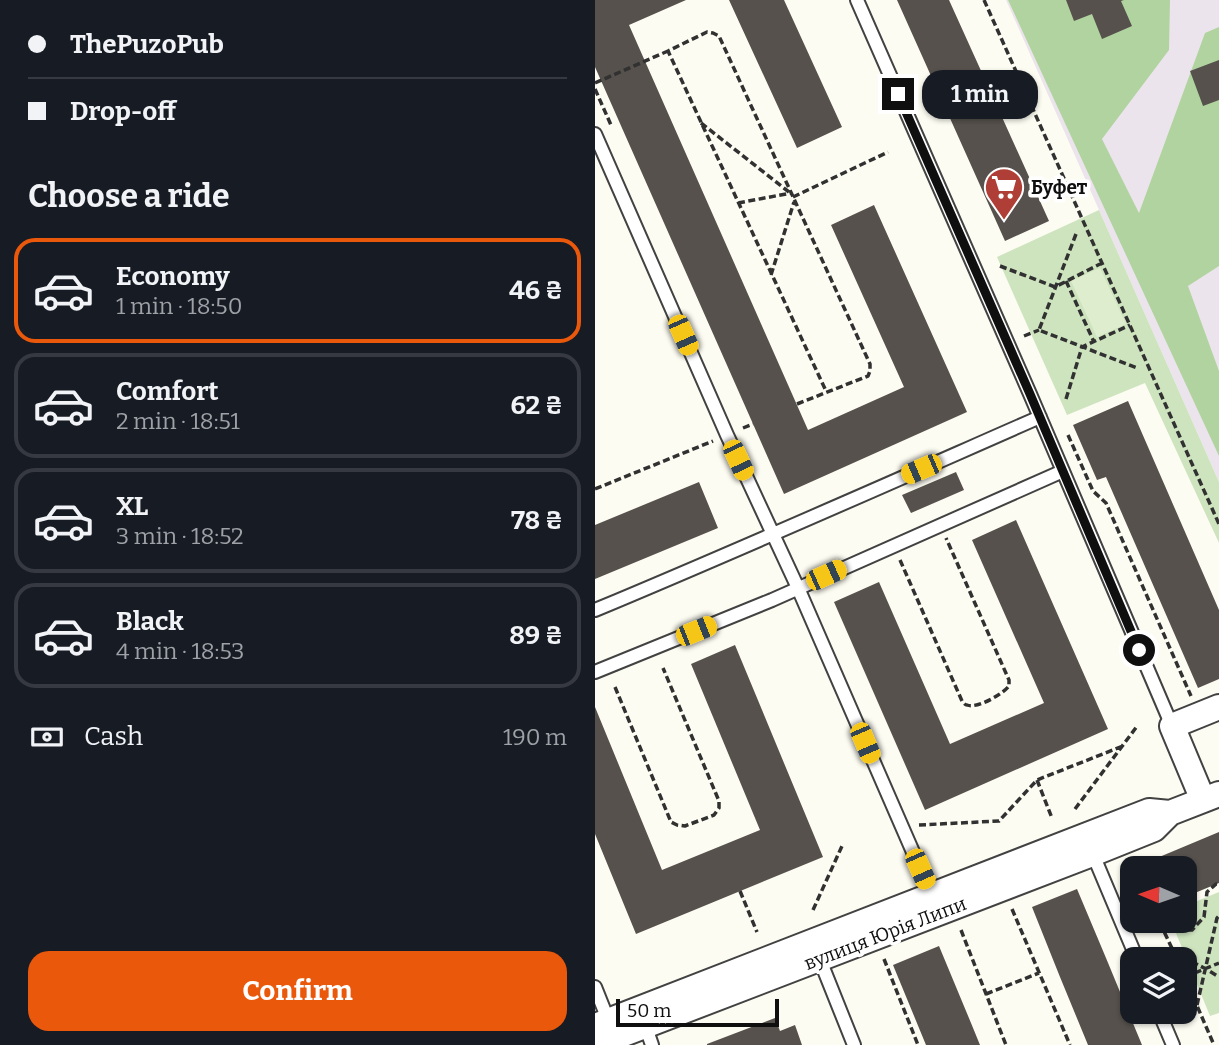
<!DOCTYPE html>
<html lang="en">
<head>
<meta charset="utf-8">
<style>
  body { margin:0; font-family:Bitter,serif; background:#242831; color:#f1f3f6; height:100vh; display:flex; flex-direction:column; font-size:26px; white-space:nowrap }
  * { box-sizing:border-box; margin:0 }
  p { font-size:23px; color:#9ea1a6 }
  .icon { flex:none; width:38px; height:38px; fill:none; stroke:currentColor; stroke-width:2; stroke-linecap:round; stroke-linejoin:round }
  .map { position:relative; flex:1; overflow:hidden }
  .sheet { display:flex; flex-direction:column; background:#171b24; width:595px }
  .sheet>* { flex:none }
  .hud { display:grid; align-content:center; height:154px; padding:0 28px; background:#171b24 }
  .needle { width:46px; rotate:272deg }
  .buttons { position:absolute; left:525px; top:856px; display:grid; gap:14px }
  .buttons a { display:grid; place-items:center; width:77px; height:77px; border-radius:14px; background:#171b24; box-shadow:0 2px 5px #0004; font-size:35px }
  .scale { position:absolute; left:21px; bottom:18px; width:163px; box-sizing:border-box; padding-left:7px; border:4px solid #0f0f0f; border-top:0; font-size:19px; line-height:24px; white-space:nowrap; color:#0f0f0f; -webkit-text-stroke:5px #fff; paint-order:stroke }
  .end { position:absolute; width:32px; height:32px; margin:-16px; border:9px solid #0f0f0f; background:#fff; box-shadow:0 0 0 4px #fff }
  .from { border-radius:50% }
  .bubble { position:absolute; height:49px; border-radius:21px; background:#171b24; box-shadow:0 2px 5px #0004; font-size:23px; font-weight:700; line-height:49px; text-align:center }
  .car { position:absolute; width:21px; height:42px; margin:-21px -10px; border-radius:9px; box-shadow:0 0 5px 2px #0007; background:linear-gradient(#f5c518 24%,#345 0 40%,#f5c518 0 76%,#345 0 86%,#f5c518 0) }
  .hud b { display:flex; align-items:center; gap:24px; height:66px; font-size:26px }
  .hud b+b { border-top:2px solid #363941 }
  .hud i { width:18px; height:18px; background:#f1f3f6 }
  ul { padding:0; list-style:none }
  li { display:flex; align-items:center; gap:21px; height:105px; margin:0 14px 10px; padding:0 14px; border:4px solid #363941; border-radius:21px }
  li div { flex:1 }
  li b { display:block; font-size:26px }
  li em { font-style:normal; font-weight:700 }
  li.current { border-color:#ea580c }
  li>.icon { width:63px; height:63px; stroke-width:1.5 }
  h2 { padding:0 28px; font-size:32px; line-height:84px }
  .pay { display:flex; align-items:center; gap:18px; height:77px; padding:0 28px; font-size:26px }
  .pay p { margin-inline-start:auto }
  .button { display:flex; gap:14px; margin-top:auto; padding:14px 28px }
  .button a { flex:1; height:80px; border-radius:21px; background:#ea580c; color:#fff; font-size:28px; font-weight:700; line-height:80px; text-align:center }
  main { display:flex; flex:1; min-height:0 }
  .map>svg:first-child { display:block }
</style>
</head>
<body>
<main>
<section class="sheet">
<div class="hud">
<b><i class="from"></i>ThePuzoPub</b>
<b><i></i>Drop-off</b>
</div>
<h2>Choose a ride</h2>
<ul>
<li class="current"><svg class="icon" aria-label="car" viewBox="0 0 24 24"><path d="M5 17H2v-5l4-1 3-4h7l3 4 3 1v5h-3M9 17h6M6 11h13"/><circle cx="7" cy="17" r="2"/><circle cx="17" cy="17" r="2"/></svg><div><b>Economy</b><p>1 min · 18:50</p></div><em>46 ₴</em></li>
<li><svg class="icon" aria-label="car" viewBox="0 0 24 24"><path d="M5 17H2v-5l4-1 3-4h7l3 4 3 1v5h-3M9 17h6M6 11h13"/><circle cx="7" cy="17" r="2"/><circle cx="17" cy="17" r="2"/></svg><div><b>Comfort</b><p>2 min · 18:51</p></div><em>62 ₴</em></li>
<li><svg class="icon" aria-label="car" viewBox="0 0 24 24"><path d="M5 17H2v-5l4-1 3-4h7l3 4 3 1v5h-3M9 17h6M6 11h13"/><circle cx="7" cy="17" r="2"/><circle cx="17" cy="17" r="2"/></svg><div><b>XL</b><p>3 min · 18:52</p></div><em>78 ₴</em></li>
<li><svg class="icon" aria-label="car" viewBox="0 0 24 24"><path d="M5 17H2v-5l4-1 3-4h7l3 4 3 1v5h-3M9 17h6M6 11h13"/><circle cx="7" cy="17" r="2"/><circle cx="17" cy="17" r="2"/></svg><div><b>Black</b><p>4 min · 18:53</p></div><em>89 ₴</em></li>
</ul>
<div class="pay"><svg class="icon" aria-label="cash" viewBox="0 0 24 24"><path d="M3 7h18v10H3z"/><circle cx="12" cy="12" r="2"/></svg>Cash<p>190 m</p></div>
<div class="button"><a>Confirm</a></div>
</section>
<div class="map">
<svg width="624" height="1045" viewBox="0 0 624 1045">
  <rect width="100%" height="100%" fill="#fdfcf2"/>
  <path fill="#ece4ec" d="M 411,0 L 624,0 L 624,482 L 504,210 Z"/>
  <path fill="#cee4bf" d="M 504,210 L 624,482 L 624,543 L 550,383 L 472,415 L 402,257 Z
    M 624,892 L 624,1013 L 615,1016 L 576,921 L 590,920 L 590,906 Z"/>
  <path fill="#b1d3a0" d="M 413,0 L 575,0 L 574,50 L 507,139 L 544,213 L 610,33 L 624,27 L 624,266 L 593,286 L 624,371 L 624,456 Z"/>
  <path fill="#dfedcf" d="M 505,268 L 531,324 L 502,337 L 476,281 Z"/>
  <path fill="#56514c" d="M 0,0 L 91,0 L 34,25 L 213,430 L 309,387 L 236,225 L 279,205 L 372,412 L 189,494 L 0,67 Z
    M 134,0 L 189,0 L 247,127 L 202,148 Z
    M 302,0 L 354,0 L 454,221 L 410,241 Z
    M 471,0 L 529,0 L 526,1 L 537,26 L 507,39 L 497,14 L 479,21 Z
    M 624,60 L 624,100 L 608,106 L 595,71 Z
    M 533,401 L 624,610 L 624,679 L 603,688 L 511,477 L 502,480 L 478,425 Z
    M 361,472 L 369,490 L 316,513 L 307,495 Z
    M 104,482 L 123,528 L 0,579 L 0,525 Z
    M 421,520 L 513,729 L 330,810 L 239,602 L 284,582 L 355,744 L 449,703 L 377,540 Z
    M 140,645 L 228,857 L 41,934 L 0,834 L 0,707 L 67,870 L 165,830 L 96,664 Z
    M 624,832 L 624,883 L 590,897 L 590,868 L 538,868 Z
    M 482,889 L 511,958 L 547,1045 L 493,1045 L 465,977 L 437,907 Z
    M 344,946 L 376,1023 L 385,1045 L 331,1045 L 298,965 Z
    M 180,1018 L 185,1031 L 200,1025 L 207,1045 L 112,1045 L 112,1044 Z"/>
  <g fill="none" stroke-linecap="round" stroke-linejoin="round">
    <g stroke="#424242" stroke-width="16">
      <path id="service" d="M 262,0 L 435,394 L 577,726
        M 0,134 L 132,435 L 203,588 L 338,898
        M 0,610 C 149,548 297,482 445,417
        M 0,672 L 177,600 L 468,471
        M 497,852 L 542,959
        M 223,955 L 259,1045
        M 0,987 L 14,1022
        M 564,1012 L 578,1045
        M 49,1022 L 57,1045"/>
    </g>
    <g stroke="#424242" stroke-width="28">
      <path id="minor" d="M 608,800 L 577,726 L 624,707
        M 0,1026 L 554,811 L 575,813
        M 0,1045 L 497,854 L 559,829 L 575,813 L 624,794"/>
    </g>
    <path stroke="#313131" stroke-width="3.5" stroke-dasharray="7 3.5" stroke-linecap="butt" d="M 389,0 L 624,524
      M 0,83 L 73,51
      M 0,89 L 16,125
      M 106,123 L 194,192
      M 198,197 L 293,152
      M 143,203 L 196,193
      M 481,234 L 444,330 L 542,368
      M 405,266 L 460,287 L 507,263
      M 176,275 L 199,202
      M 471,281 L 499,342
      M 429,336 L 444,330
      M 471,399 L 487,347 L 535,325
      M 202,404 L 273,376 L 275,371 L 275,364 L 124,36 L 118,33 L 112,32 L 73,51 L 231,391
      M 148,428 L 158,424
      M 473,435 L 498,491 L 511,503 L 596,696
      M 0,489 L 118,441
      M 305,560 L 367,701 C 369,703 370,705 372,705 C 382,709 408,694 414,686 L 414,680 L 351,538
      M 20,687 L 76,822 L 82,825 L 90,826 L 119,815 L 124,808 L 124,801 L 68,668
      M 442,780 L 457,818
      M 480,809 L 543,725
      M 324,825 L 404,821 L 442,780 L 528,746
      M 145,891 L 162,932
      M 417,909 L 475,1045
      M 218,910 L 247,846
      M 564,921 L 583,930 L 597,930 L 609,917 L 612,892 L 621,884 L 624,884
      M 565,923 L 582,959
      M 366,930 L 411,1045
      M 578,952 L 611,969 L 624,977
      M 289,959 L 323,1045
      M 530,972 L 537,989
      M 590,977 L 624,963
      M 590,978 L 619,1045
      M 391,994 L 444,973
      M 602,1005 L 622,918 L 624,916"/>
    <use href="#service" stroke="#fff" stroke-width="12"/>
    <use href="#minor" stroke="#fff" stroke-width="24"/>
  </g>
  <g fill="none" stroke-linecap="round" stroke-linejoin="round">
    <path stroke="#0f0f0f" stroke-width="9" d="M 303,94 L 435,394 L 544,650"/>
  </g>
  <defs>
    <g id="supermarket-pin" transform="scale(2.0125)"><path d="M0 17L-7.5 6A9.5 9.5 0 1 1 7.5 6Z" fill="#af3e36" stroke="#fff"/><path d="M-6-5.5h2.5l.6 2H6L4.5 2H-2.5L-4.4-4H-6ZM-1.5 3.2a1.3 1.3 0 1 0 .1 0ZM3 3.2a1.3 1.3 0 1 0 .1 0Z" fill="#fff"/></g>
  </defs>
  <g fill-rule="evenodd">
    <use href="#supermarket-pin" x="409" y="187"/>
  </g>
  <g text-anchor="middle" stroke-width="7" stroke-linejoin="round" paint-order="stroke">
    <g font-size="19" font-weight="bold" fill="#0f0f0f" stroke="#fff" text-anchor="start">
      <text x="436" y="194">Буфет</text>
    </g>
    <g font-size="19" fill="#0f0f0f" stroke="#fff">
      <text transform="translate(290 933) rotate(-21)" y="7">вулиця Юрія Липи</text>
    </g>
  </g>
</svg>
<div class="buttons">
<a><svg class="needle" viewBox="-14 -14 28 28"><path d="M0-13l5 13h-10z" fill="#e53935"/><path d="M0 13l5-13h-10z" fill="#9ea1a6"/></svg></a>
<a><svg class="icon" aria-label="layers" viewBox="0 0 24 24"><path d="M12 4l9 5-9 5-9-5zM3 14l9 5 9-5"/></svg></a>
</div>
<div class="scale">50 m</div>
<i class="end from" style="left:544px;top:650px"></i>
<i class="end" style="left:303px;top:94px"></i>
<div class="bubble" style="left:327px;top:70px;width:116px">1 min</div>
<i class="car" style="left:88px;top:335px;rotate:156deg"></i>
<i class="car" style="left:143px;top:460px;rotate:155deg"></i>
<i class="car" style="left:326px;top:469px;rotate:247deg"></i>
<i class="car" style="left:231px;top:575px;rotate:66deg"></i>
<i class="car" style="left:101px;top:631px;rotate:68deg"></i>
<i class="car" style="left:270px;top:743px;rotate:157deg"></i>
<i class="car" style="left:325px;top:869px;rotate:156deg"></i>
</div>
</main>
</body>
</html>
